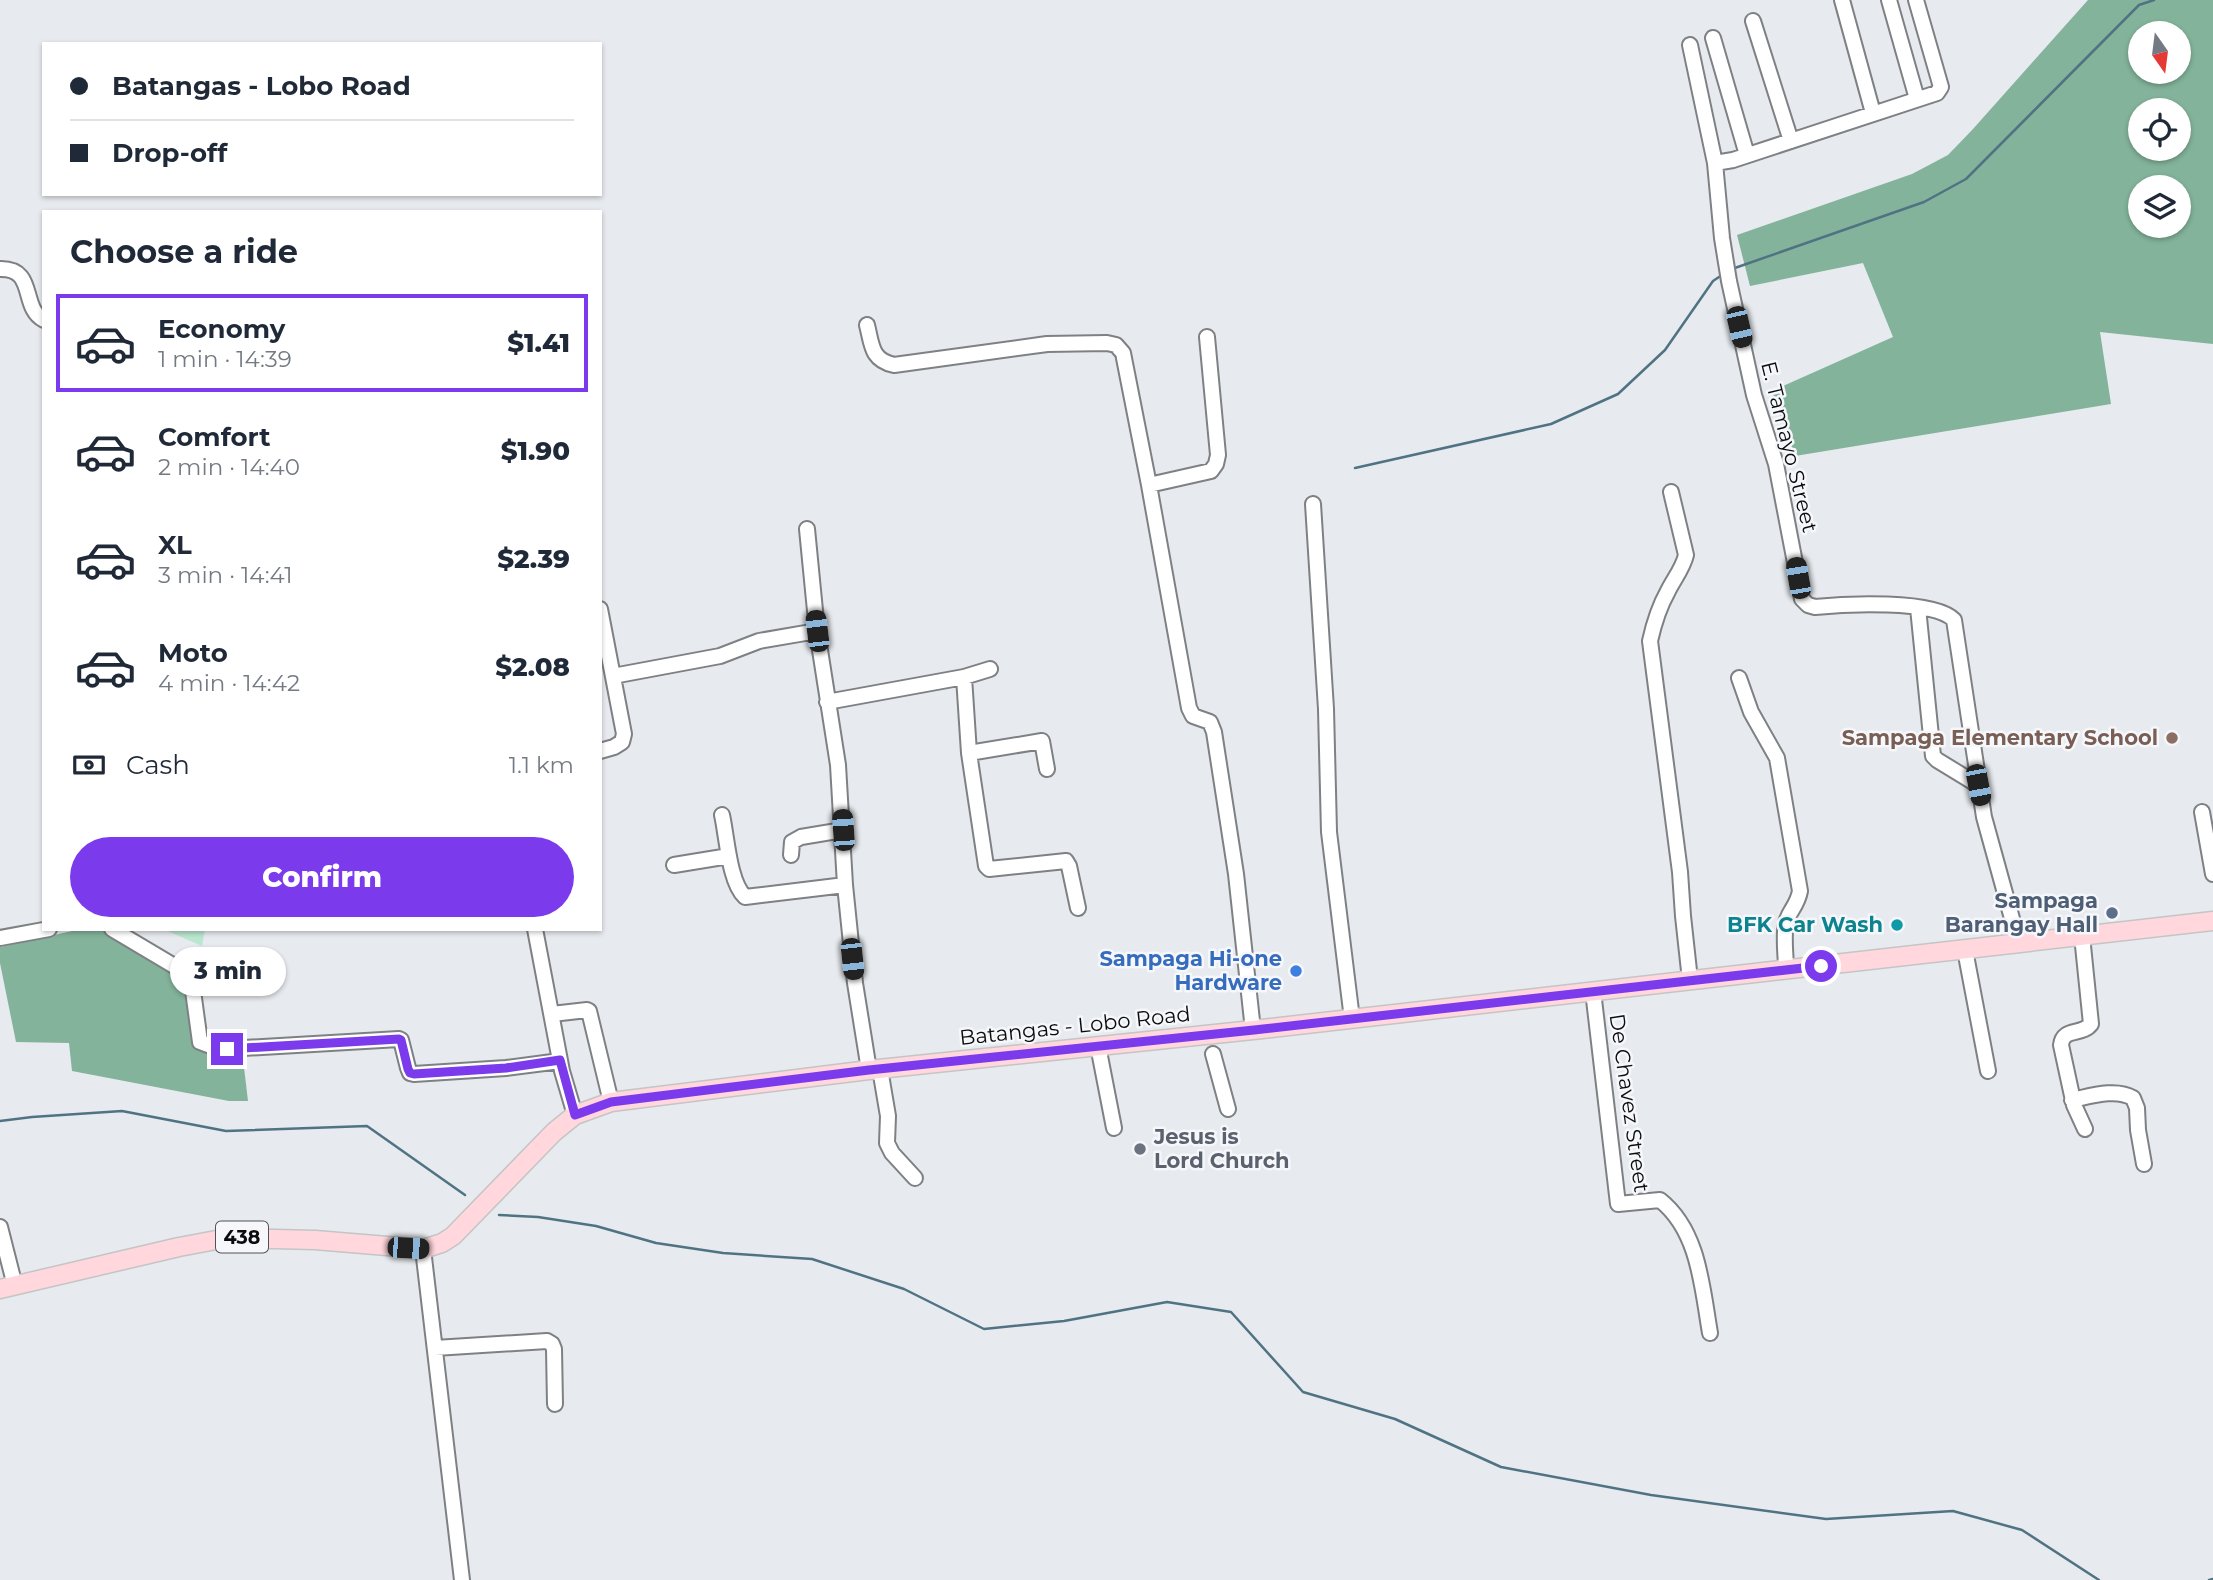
<!DOCTYPE html>
<html lang="en">
<head>
<meta charset="utf-8">
<style>
  body { margin:0; font-family:Montserrat,sans-serif; background:#f2f2f3; color:#1f2937; height:100vh; display:flex; flex-direction:column; font-size:26px; white-space:nowrap }
  * { box-sizing:border-box; margin:0 }
  p { font-size:23px; color:#747a83 }
  .icon { flex:none; width:38px; height:38px; fill:none; stroke:currentColor; stroke-width:2; stroke-linecap:round; stroke-linejoin:round }
  .map { position:relative; flex:1; overflow:hidden }
  .sheet { position:absolute; left:42px; top:210px; width:560px; height:721px; display:flex; flex-direction:column; background:#fff; border-radius:0px; box-shadow:0 2px 5px #0004 }
  .sheet>* { flex:none }
  .banner { position:absolute; left:42px; top:42px; width:560px; height:154px; border-radius:0px; box-shadow:0 2px 5px #0004; display:grid; align-content:center; height:154px; padding:0 28px; background:#fff }
  .needle { width:46px; rotate:166deg }
  .buttons { position:absolute; left:2128px; top:21px; display:grid; gap:14px }
  .buttons a { display:grid; place-items:center; width:63px; height:63px; border-radius:50%; background:#fff; box-shadow:0 2px 5px #0004; font-size:35px }
  .end { position:absolute; width:32px; height:32px; margin:-16px; border:9px solid #7c3aed; background:#fff; box-shadow:0 0 0 4px #fff }
  .from { border-radius:50% }
  .bubble { position:absolute; height:49px; border-radius:24px; background:#fff; box-shadow:0 2px 5px #0004; font-size:23px; font-weight:800; line-height:49px; text-align:center }
  .car { position:absolute; width:21px; height:42px; margin:-21px -10px; border-radius:9px; box-shadow:0 0 5px 2px #0007; background:linear-gradient(#222 24%,#8ab4d8 0 40%,#222 0 76%,#8ab4d8 0 86%,#222 0) }
  .banner b { display:flex; align-items:center; gap:24px; height:66px; font-size:26px }
  .banner b+b { border-top:2px solid #e0e1e3 }
  .banner i { width:18px; height:18px; background:#1f2937 }
  ul { padding:0; list-style:none }
  li { display:flex; align-items:center; gap:21px; height:98px; margin:0 14px 10px; padding:0 14px; border:4px solid transparent; border-radius:0px }
  li div { flex:1 }
  li b { display:block; font-size:26px }
  li em { font-style:normal; font-weight:800 }
  li.current { border-color:#7c3aed }
  li>.icon { width:63px; height:63px; stroke-width:1.5 }
  h2 { padding:0 28px; font-size:32px; line-height:84px }
  .pay { display:flex; align-items:center; gap:18px; height:77px; padding:0 28px; font-size:26px }
  .pay p { margin-inline-start:auto }
  .button { display:flex; gap:14px; margin-top:auto; padding:14px 28px }
  .button a { flex:1; height:80px; border-radius:42px; background:#7c3aed; color:#fff; font-size:28px; font-weight:800; line-height:80px; text-align:center }
  .map>svg:first-child { display:block }
</style>
</head>
<body>
<div class="map">
<svg width="2213" height="1580" viewBox="0 0 2213 1580">
  <rect width="100%" height="100%" fill="#e7eaee"/>
  <path fill="#bbe6cf" d="M 163,929 L 205,929 L 202,946 Z"/>
  <path fill="#83b39a" fill-rule="evenodd" d="M 2088,0 L 2213,0 L 2213,344 L 2100,332 L 2111,404 L 1795,456 L 1772,391 L 1893,337 L 1863,263 L 1750,286 L 1737,235 L 1912,174 L 1948,155 L 1973,129 ZM 2140,33 L 2179,33 L 2179,72 L 2140,72 ZM 2140,110 L 2179,110 L 2179,149 L 2140,149 ZM 2140,187 L 2179,187 L 2179,226 L 2140,226 Z
    M 81,929 L 108,929 L 189,976 L 200,1043 L 226,1054 L 243,1059 L 248,1101 L 229,1101 L 72,1071 L 69,1043 L 16,1042 L 0,963 L 0,947 Z"/>
  <g fill="none" stroke-linecap="round" stroke-linejoin="round">
    <path stroke="#507384" stroke-width="2.5" d="M 1732,269 L 1924,202 L 1966,179 L 2139,5 L 2154,0
      M 1355,468 L 1551,424 L 1618,394 L 1665,350 L 1713,281 L 1722,275
      M 0,1121 L 32,1117 L 122,1111 L 226,1131 L 367,1126 L 465,1195
      M 499,1215 L 538,1217 L 596,1226 L 656,1243 L 723,1253 L 812,1259 L 904,1289 L 984,1329 L 1064,1321 L 1167,1302 L 1231,1312 L 1303,1392 L 1395,1419 L 1501,1467 L 1651,1495 L 1826,1519 L 1953,1511 L 2022,1530 L 2099,1580
      M 2209,1580 L 2213,1579"/>
    <g stroke="#7e8184" stroke-width="18">
      <path id="minor" d="M 1842,0 L 1873,113
        M 1889,0 L 1917,99
        M 1753,21 L 1791,141
        M 1713,38 L 1747,155
        M 1690,45 L 1715,163 L 1722,238 L 1729,281 L 1754,395 L 1776,464 L 1802,599 L 1808,605 L 1815,607 C 1843,604 1934,599 1954,620 L 1984,817 L 2019,944
        M 1715,163 L 1733,160 L 1937,93 L 1941,87 L 1916,0
        M 0,269 C 37,268 20,308 44,320
        M 867,325 C 872,345 871,360 894,365 L 1047,344 L 1107,343 L 1116,345 L 1123,353 L 1149,485 L 1189,708 L 1193,716 L 1210,722 L 1214,732 L 1236,874 L 1253,1030
        M 1149,485 L 1211,471 L 1216,464 L 1218,455 L 1207,337
        M 1671,492 L 1686,555 C 1683,568 1674,579 1668,591 C 1659,607 1654,623 1650,641 L 1680,872 L 1683,916 L 1690,980
        M 1313,504 L 1326,709 L 1329,832 L 1352,1019
        M 807,529 L 817,631 L 838,765 L 845,885 L 855,983 L 869,1070
        M 1918,608 L 1933,756 L 1937,760 L 1978,785
        M 600,609 L 624,734 L 622,742 L 614,747 L 600,751
        M 613,676 L 720,656 L 759,641 L 817,631
        M 964,677 L 969,753 L 986,866 L 989,869 L 1066,861 L 1069,866 L 1078,908
        M 1739,678 L 1751,712 L 1777,758 L 1800,891 C 1797,907 1789,910 1786,923 C 1783,937 1786,955 1786,970
        M 827,702 L 964,677 L 990,669
        M 969,753 L 1042,741 L 1047,769
        M 2202,812 L 2213,874
        M 722,815 C 727,837 729,882 745,897 L 845,885
        M 791,855 L 792,842 L 801,837 L 843,830
        M 674,865 L 729,856
        M 112,929 L 191,976 L 200,1042 L 216,1048 L 227,1049 L 399,1039 L 401,1040 L 408,1068 L 410,1073 L 414,1074 L 506,1068 L 560,1061
        M 535,929 L 562,1071 L 575,1115
        M 2082,936 L 2091,1024 C 2082,1036 2063,1027 2061,1045 L 2074,1105 L 2085,1129
        M 0,938 L 49,929
        M 1965,950 L 1988,1071
        M 1593,991 L 1618,1204 L 1660,1200 C 1699,1231 1702,1287 1710,1333
        M 552,1014 L 587,1010 L 589,1011 L 611,1102
        M 1098,1046 L 1114,1128
        M 1213,1054 L 1228,1109
        M 880,1069 L 888,1116 L 887,1143 L 892,1153 L 915,1178
        M 2072,1100 C 2091,1096 2116,1088 2133,1098 L 2137,1108 L 2138,1130 L 2144,1164
        M 0,1227 L 15,1286
        M 423,1249 L 462,1580
        M 435,1348 L 547,1341 L 552,1344 L 554,1349 L 555,1404"/>
    </g>
    <g stroke="#c4c5c5" stroke-width="21">
      <path id="major" d="M 0,1289 L 179,1247 L 227,1238 L 315,1240 L 423,1249 L 442,1243 L 453,1236 L 554,1132 L 575,1115 L 611,1102 L 869,1070 L 1253,1030 L 2213,921"/>
    </g>
    <use href="#minor" stroke="#fff" stroke-width="14"/>
    <use href="#major" stroke="#ffd7dc" stroke-width="18"/>
  </g>
  <g fill="none" stroke-linecap="round" stroke-linejoin="round">
    <path stroke="#7c3aed" stroke-width="9" d="M 227,1049 L 399,1039 L 401,1040 L 408,1069 L 410,1073 L 414,1074 L 506,1068 L 560,1060 L 575,1115 L 611,1102 L 869,1070 L 1254,1030 L 1821,966"/>
  </g>
  <circle fill="#8d6e63" stroke="#f5f7fb" stroke-width="2.5" cx="2172" cy="738" r="7"/>
  <circle fill="#5c6f8a" stroke="#f5f7fb" stroke-width="2.5" cx="2112" cy="913" r="7"/>
  <circle fill="#0f9aa8" stroke="#f5f7fb" stroke-width="2.5" cx="1897" cy="925" r="7"/>
  <circle fill="#3f7fe0" stroke="#f5f7fb" stroke-width="2.5" cx="1296" cy="971" r="7"/>
  <circle fill="#6b7280" stroke="#f5f7fb" stroke-width="2.5" cx="1140" cy="1149" r="7"/>
  <g text-anchor="middle" stroke-width="5" stroke-linejoin="round" paint-order="stroke">
    <rect fill="#f5f7fb" stroke="#515254" stroke-width="2" x="216" y="1221.5" width="52" height="31" rx="5"/>
    <g font-size="19" font-weight="bold" fill="#0b0c0d">
      <text x="242" y="1244">438</text>
    </g>
    <g font-size="21" fill="#0b0c0d" stroke="#f5f7fb">
      <text transform="translate(1789 447) rotate(76)" y="7">E. Tamayo Street</text>
      <text transform="translate(1075 1026) rotate(-6)" y="7">Batangas - Lobo Road</text>
      <text transform="translate(1629 1103) rotate(82)" y="7">De Chavez Street</text>
    </g>
    <g font-size="21" font-weight="bold" fill="#785e54" stroke="#f5f7fb" text-anchor="end">
      <text x="2158" y="745">Sampaga Elementary School</text>
    </g>
    <g font-size="21" font-weight="bold" fill="#4e5e75" stroke="#f5f7fb" text-anchor="end">
      <text x="2098" y="908">Sampaga<tspan x="2098" dy="24">Barangay Hall</tspan></text>
    </g>
    <g font-size="21" font-weight="bold" fill="#0d838f" stroke="#f5f7fb" text-anchor="end">
      <text x="1883" y="932">BFK Car Wash</text>
    </g>
    <g font-size="21" font-weight="bold" fill="#366cbe" stroke="#f5f7fb" text-anchor="end">
      <text x="1282" y="966">Sampaga Hi-one<tspan x="1282" dy="24">Hardware</tspan></text>
    </g>
    <g font-size="21" font-weight="bold" fill="#5b616d" stroke="#f5f7fb" text-anchor="start">
      <text x="1154" y="1144">Jesus is<tspan x="1154" dy="24">Lord Church</tspan></text>
    </g>
  </g>
</svg>
<div class="buttons">
<a><svg class="needle" viewBox="-14 -14 28 28"><path d="M0-13l5 13h-10z" fill="#e53935"/><path d="M0 13l5-13h-10z" fill="#747a83"/></svg></a>
<a><svg class="icon" aria-label="locate" viewBox="0 0 24 24"><circle cx="12" cy="12" r="6"/><path d="M12 2v4M12 18v4M2 12h4M18 12h4"/></svg></a>
<a><svg class="icon" aria-label="layers" viewBox="0 0 24 24"><path d="M12 4l9 5-9 5-9-5zM3 14l9 5 9-5"/></svg></a>
</div>
<i class="end from" style="left:1821px;top:966px"></i>
<i class="end" style="left:227px;top:1049px"></i>
<div class="bubble" style="left:170px;top:947px;width:116px">3 min</div>
<i class="car" style="left:1739px;top:327px;rotate:167deg"></i>
<i class="car" style="left:1798px;top:578px;rotate:350deg"></i>
<i class="car" style="left:817px;top:631px;rotate:353deg"></i>
<i class="car" style="left:1978px;top:785px;rotate:169deg"></i>
<i class="car" style="left:843px;top:830px;rotate:356deg"></i>
<i class="car" style="left:852px;top:959px;rotate:174deg"></i>
<i class="car" style="left:408px;top:1248px;rotate:93deg"></i>
<div class="banner">
<b><i class="from"></i>Batangas - Lobo Road</b>
<b><i></i>Drop-off</b>
</div>
<section class="sheet">
<h2>Choose a ride</h2>
<ul>
<li class="current"><svg class="icon" aria-label="car" viewBox="0 0 24 24"><path d="M5 17H2v-5l4-1 3-4h7l3 4 3 1v5h-3M9 17h6M6 11h13"/><circle cx="7" cy="17" r="2"/><circle cx="17" cy="17" r="2"/></svg><div><b>Economy</b><p>1 min · 14:39</p></div><em>$1.41</em></li>
<li><svg class="icon" aria-label="car" viewBox="0 0 24 24"><path d="M5 17H2v-5l4-1 3-4h7l3 4 3 1v5h-3M9 17h6M6 11h13"/><circle cx="7" cy="17" r="2"/><circle cx="17" cy="17" r="2"/></svg><div><b>Comfort</b><p>2 min · 14:40</p></div><em>$1.90</em></li>
<li><svg class="icon" aria-label="car" viewBox="0 0 24 24"><path d="M5 17H2v-5l4-1 3-4h7l3 4 3 1v5h-3M9 17h6M6 11h13"/><circle cx="7" cy="17" r="2"/><circle cx="17" cy="17" r="2"/></svg><div><b>XL</b><p>3 min · 14:41</p></div><em>$2.39</em></li>
<li><svg class="icon" aria-label="car" viewBox="0 0 24 24"><path d="M5 17H2v-5l4-1 3-4h7l3 4 3 1v5h-3M9 17h6M6 11h13"/><circle cx="7" cy="17" r="2"/><circle cx="17" cy="17" r="2"/></svg><div><b>Moto</b><p>4 min · 14:42</p></div><em>$2.08</em></li>
</ul>
<div class="pay"><svg class="icon" aria-label="cash" viewBox="0 0 24 24"><path d="M3 7h18v10H3z"/><circle cx="12" cy="12" r="2"/></svg>Cash<p>1.1 km</p></div>
<div class="button"><a>Confirm</a></div>
</section>
</div>
</body>
</html>
